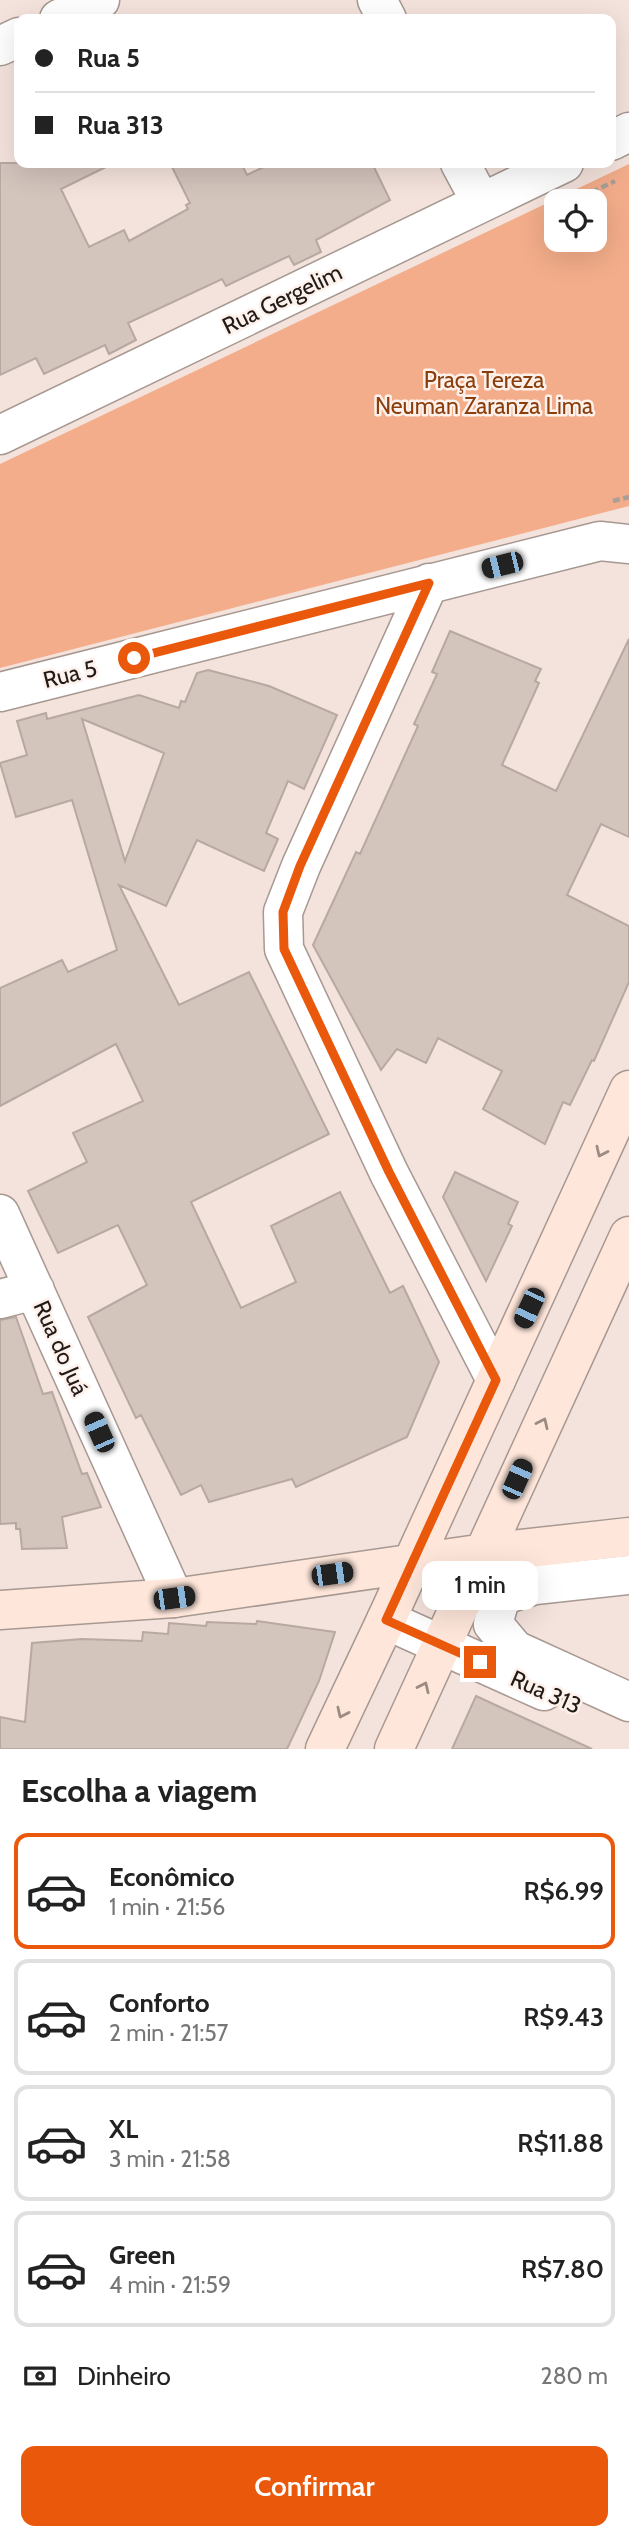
<!DOCTYPE html>
<html lang="pt">
<head>
<meta charset="utf-8">
<style>
  body { margin:0; font-family:Cabin,sans-serif; background:#f6f6f6; color:#222; height:100vh; display:flex; flex-direction:column; font-size:26px; white-space:nowrap }
  * { box-sizing:border-box; margin:0 }
  p { font-size:23px; color:#767676 }
  .icon { flex:none; width:38px; height:38px; fill:none; stroke:currentColor; stroke-width:2; stroke-linecap:round; stroke-linejoin:round }
  .map { position:relative; height:1749px; overflow:hidden }
  .side { display:flex; flex-direction:column; background:#fff; flex:1 }
  .side>* { flex:none }
  .hud { position:absolute; left:14px; top:14px; width:602px; height:154px; border-radius:14px; box-shadow:0 7px 28px #0002; display:grid; align-content:center; height:154px; padding:0 21px; background:#fff }
  .tools { position:absolute; left:544px; top:189px; display:grid; gap:14px }
  .tools a { display:grid; place-items:center; width:63px; height:63px; border-radius:14px; background:#fff; box-shadow:0 7px 28px #0002; font-size:35px }
  .end { position:absolute; width:32px; height:32px; margin:-16px; border:9px solid #ea580c; background:#fff; box-shadow:0 0 0 4px #fff }
  .from { border-radius:50% }
  .bubble { position:absolute; height:49px; border-radius:14px; background:#fff; box-shadow:0 7px 28px #0002; font-size:23px; font-weight:600; line-height:49px; text-align:center }
  .car { position:absolute; width:21px; height:42px; margin:-21px -10px; border-radius:9px; box-shadow:0 0 5px 2px #0007; background:linear-gradient(#222 24%,#8ab4d8 0 40%,#222 0 76%,#8ab4d8 0 86%,#222 0) }
  .hud b { display:flex; align-items:center; gap:24px; height:66px; font-size:26px }
  .hud b+b { border-top:2px solid #e0e0e0 }
  .hud i { width:18px; height:18px; background:#222 }
  ul { padding:0; list-style:none }
  li { display:flex; align-items:center; gap:21px; height:116px; margin:0 14px 10px; padding:0 7px; border:4px solid #e0e0e0; border-radius:14px }
  li div { flex:1 }
  li b { display:block; font-size:26px }
  li em { font-style:normal; font-weight:600 }
  li.current { border-color:#ea580c }
  li>.icon { width:63px; height:63px; stroke-width:1.5 }
  h2 { padding:0 21px; font-size:32px; line-height:84px }
  .pay { display:flex; align-items:center; gap:18px; height:77px; padding:0 21px; font-size:26px }
  .pay p { margin-inline-start:auto }
  .button { display:flex; gap:14px; margin-top:auto; padding:14px 21px }
  .button a { flex:1; height:80px; border-radius:14px; background:#ea580c; color:#fff; font-size:28px; font-weight:600; line-height:80px; text-align:center }
  .map>svg:first-child { display:block }
</style>
</head>
<body>
<div class="map">
<svg width="629" height="1749" viewBox="0 0 629 1749">
  <rect width="100%" height="100%" fill="#f4e3dc"/>
  <path fill="#f3ad8a" fill-rule="evenodd" d="M 629,164 L 629,506 L 0,668 L 0,464 ZM 556,201 L 595,201 L 595,240 L 556,240 Z"/>
  <path fill="#d3c4bc" stroke="#b7a8a1" stroke-width="2" fill-rule="evenodd" d="M 0,163 L 114,163 L 61,189 L 89,247 L 124,230 L 129,241 L 188,209 L 186,205 L 190,203 L 170,163 L 241,163 L 247,175 L 272,163 L 372,163 L 390,200 L 316,240 L 321,252 L 294,265 L 289,256 L 226,286 L 222,279 L 128,323 L 136,340 L 109,354 L 105,345 L 44,374 L 36,358 L 0,375 Z
    M 450,631 L 541,669 L 535,681 L 539,683 L 502,765 L 556,791 L 629,639 L 629,837 L 601,824 L 567,895 L 629,926 L 629,982 L 594,1061 L 592,1060 L 570,1105 L 563,1102 L 545,1144 L 483,1109 L 502,1071 L 438,1038 L 426,1063 L 397,1049 L 381,1070 L 313,945 L 356,852 L 360,854 L 418,726 L 414,724 L 437,674 L 432,672 Z
    M 208,670 L 269,686 L 337,715 L 304,789 L 288,781 L 266,833 L 278,839 L 264,871 L 197,840 L 166,906 L 119,885 L 179,1005 L 249,972 L 329,1134 L 191,1202 L 241,1308 L 296,1282 L 271,1226 L 340,1192 L 390,1293 L 403,1286 L 439,1362 L 407,1437 L 296,1487 L 292,1479 L 209,1502 L 201,1485 L 181,1495 L 141,1415 L 136,1418 L 88,1317 L 147,1285 L 118,1225 L 58,1253 L 28,1191 L 87,1162 L 73,1133 L 143,1101 L 116,1044 L 0,1106 L 0,988 L 62,960 L 68,972 L 117,950 L 72,800 L 16,817 L 0,763 L 27,755 L 17,721 L 46,713 L 47,719 L 139,695 L 179,708 L 181,701 L 185,702 L 197,673 ZM 82,719 L 164,753 L 125,861 Z
    M 455,1172 L 518,1202 L 508,1224 L 512,1226 L 486,1281 L 443,1197 Z
    M 16,1317 L 43,1394 L 52,1392 L 82,1474 L 87,1473 L 101,1507 L 62,1517 L 67,1548 L 22,1549 L 20,1529 L 16,1529 L 16,1523 L 0,1524 L 0,1320 Z
    M 257,1621 L 335,1632 L 319,1681 L 287,1749 L 0,1749 L 0,1717 L 25,1722 L 32,1643 L 82,1639 L 142,1641 L 143,1632 L 168,1634 L 169,1623 L 206,1626 L 207,1622 L 256,1624 Z
    M 476,1696 L 592,1749 L 452,1749 Z"/>
  <g fill="none" stroke-linecap="round" stroke-linejoin="round">
    <g stroke="#a79891" stroke-width="41">
      <path id="street" d="M 377,0 L 387,19
        M 59,19 L 100,0
        M 0,46 L 19,37
        M 611,141 L 629,132
        M 460,163 L 481,202
        M 0,435 L 564,163
        M 429,583 L 301,866 L 283,912 L 284,949 L 389,1173 L 496,1380
        M 0,692 L 600,541 L 629,544
        M 0,1214 L 174,1598
        M 0,1299 L 35,1290
        M 629,1575 L 535,1585 L 501,1596 L 493,1624 L 515,1650 L 629,1702
        M 386,1620 L 544,1691"/>
    </g>
    <g stroke="#a79891" stroke-width="41">
      <path id="secondary" d="M 0,1610 L 174,1598 L 485,1553 L 629,1537
        M 325,1749 L 386,1620 L 629,1090
        M 394,1749 L 629,1236"/>
    </g>
    <path stroke="#ab9e98" stroke-width="4.5" stroke-dasharray="7 3.5" stroke-linecap="butt" d="M 592,192 L 615,181
      M 613,501 L 629,497"/>
    <use href="#street" stroke="#fff" stroke-width="38"/>
    <use href="#secondary" stroke="#fee6da" stroke-width="38"/>
  </g>
  <defs><path id="oneway-chevron" d="M-2-3.5L2.5 0L-2 3.5" fill="none" stroke-width="1.6" stroke-linecap="round" stroke-linejoin="round" transform="scale(1.75)"/></defs>
  <g stroke="#9b8b83">
    <use href="#oneway-chevron" transform="translate(601 1152) rotate(115)"/>
    <use href="#oneway-chevron" transform="translate(543 1423) rotate(-65)"/>
    <use href="#oneway-chevron" transform="translate(424 1687) rotate(-65)"/>
    <use href="#oneway-chevron" transform="translate(342 1713) rotate(115)"/>
  </g>
  <g fill="none" stroke-linecap="round" stroke-linejoin="round">
    <path stroke="#ea580c" stroke-width="9" d="M 134,658 L 429,583 L 300,866 L 283,912 L 284,949 L 389,1172 L 496,1380 L 386,1620 L 480,1662"/>
  </g>
  <g text-anchor="middle" stroke-width="5" stroke-linejoin="round" paint-order="stroke">
    <g font-size="23" fill="#211b18" stroke="#fef1eb">
      <text transform="translate(282 299) rotate(-26)" y="8">Rua Gergelim</text>
      <text transform="translate(70 674) rotate(-14)" y="8">Rua 5</text>
      <text transform="translate(61 1348) rotate(66)" y="8">Rua do Juá</text>
      <text transform="translate(546 1692) rotate(24)" y="8">Rua 313</text>
    </g>
    <g font-size="23" fill="#8a3e0b" stroke="#fef1eb">
      <text x="484" y="388">Praça Tereza<tspan x="484" dy="26">Neuman Zaranza Lima</tspan></text>
    </g>
  </g>
</svg>
<div class="tools">
<a><svg class="icon" aria-label="locate" viewBox="0 0 24 24"><circle cx="12" cy="12" r="6"/><path d="M12 2v4M12 18v4M2 12h4M18 12h4"/></svg></a>
</div>
<i class="end from" style="left:134px;top:658px"></i>
<i class="end" style="left:480px;top:1662px"></i>
<div class="bubble" style="left:422px;top:1561px;width:116px">1 min</div>
<i class="car" style="left:502px;top:565px;rotate:256deg"></i>
<i class="car" style="left:529px;top:1308px;rotate:205deg"></i>
<i class="car" style="left:99px;top:1432px;rotate:336deg"></i>
<i class="car" style="left:517px;top:1479px;rotate:24deg"></i>
<i class="car" style="left:332px;top:1574px;rotate:82deg"></i>
<i class="car" style="left:174px;top:1598px;rotate:82deg"></i>
<div class="hud">
<b><i class="from"></i>Rua 5</b>
<b><i></i>Rua 313</b>
</div>
</div>
<section class="side">
<h2>Escolha a viagem</h2>
<ul>
<li class="current"><svg class="icon" aria-label="car" viewBox="0 0 24 24"><path d="M5 17H2v-5l4-1 3-4h7l3 4 3 1v5h-3M9 17h6M6 11h13"/><circle cx="7" cy="17" r="2"/><circle cx="17" cy="17" r="2"/></svg><div><b>Econômico</b><p>1 min · 21:56</p></div><em>R$6.99</em></li>
<li><svg class="icon" aria-label="car" viewBox="0 0 24 24"><path d="M5 17H2v-5l4-1 3-4h7l3 4 3 1v5h-3M9 17h6M6 11h13"/><circle cx="7" cy="17" r="2"/><circle cx="17" cy="17" r="2"/></svg><div><b>Conforto</b><p>2 min · 21:57</p></div><em>R$9.43</em></li>
<li><svg class="icon" aria-label="car" viewBox="0 0 24 24"><path d="M5 17H2v-5l4-1 3-4h7l3 4 3 1v5h-3M9 17h6M6 11h13"/><circle cx="7" cy="17" r="2"/><circle cx="17" cy="17" r="2"/></svg><div><b>XL</b><p>3 min · 21:58</p></div><em>R$11.88</em></li>
<li><svg class="icon" aria-label="car" viewBox="0 0 24 24"><path d="M5 17H2v-5l4-1 3-4h7l3 4 3 1v5h-3M9 17h6M6 11h13"/><circle cx="7" cy="17" r="2"/><circle cx="17" cy="17" r="2"/></svg><div><b>Green</b><p>4 min · 21:59</p></div><em>R$7.80</em></li>
</ul>
<div class="pay"><svg class="icon" aria-label="cash" viewBox="0 0 24 24"><path d="M3 7h18v10H3z"/><circle cx="12" cy="12" r="2"/></svg>Dinheiro<p>280 m</p></div>
<div class="button"><a>Confirmar</a></div>
</section>
</body>
</html>
